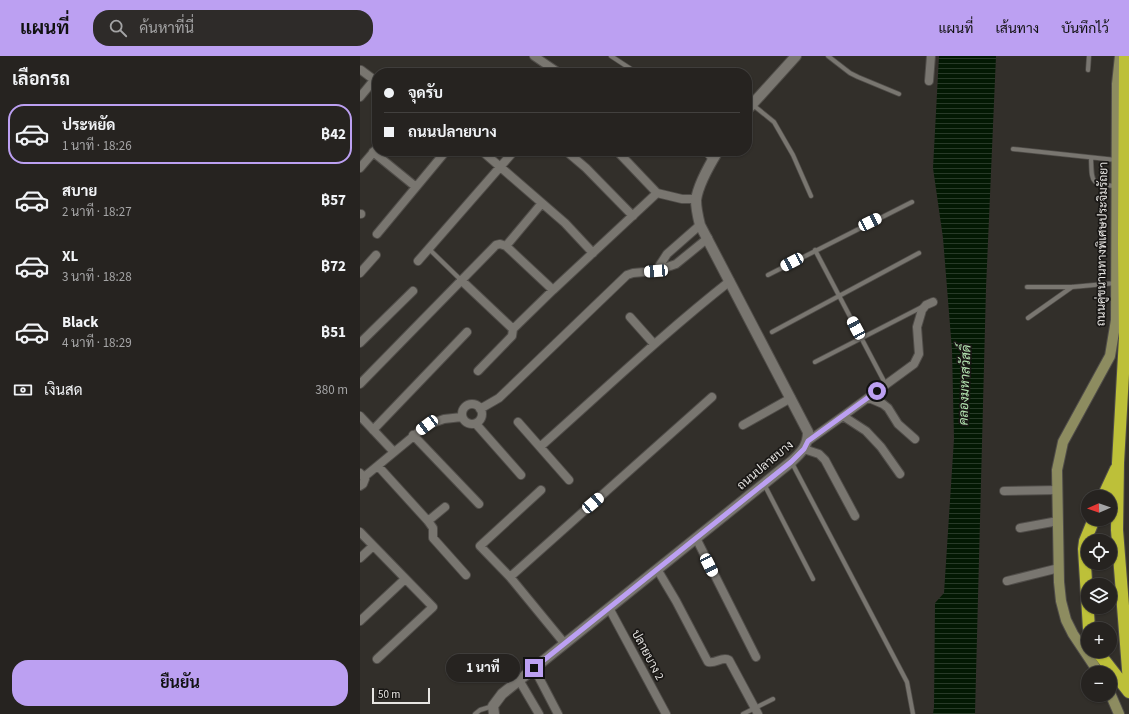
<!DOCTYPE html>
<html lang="th">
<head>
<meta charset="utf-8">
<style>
  body { margin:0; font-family:"Source Sans 3",Sarabun,sans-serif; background:#2e2b29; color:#f1f3f6; height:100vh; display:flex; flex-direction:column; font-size:15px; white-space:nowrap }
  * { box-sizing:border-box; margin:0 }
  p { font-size:13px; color:#a4a4a5 }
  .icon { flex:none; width:22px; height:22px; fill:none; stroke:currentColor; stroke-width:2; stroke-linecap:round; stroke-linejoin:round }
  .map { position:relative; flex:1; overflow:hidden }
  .sheet { display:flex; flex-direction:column; background:#262320; width:360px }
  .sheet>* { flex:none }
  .hud { position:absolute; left:12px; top:12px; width:380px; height:88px; border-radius:16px; box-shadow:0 1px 3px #0004,0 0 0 1px #42403e; display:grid; align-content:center; height:88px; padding:0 12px; background:#262320 }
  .needle { width:26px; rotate:268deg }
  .controls { position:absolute; left:721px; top:434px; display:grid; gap:8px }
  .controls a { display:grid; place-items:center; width:36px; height:36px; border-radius:50%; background:#262320; box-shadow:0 1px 3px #0004,0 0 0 1px #42403e; font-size:20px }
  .scale { position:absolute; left:12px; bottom:10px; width:58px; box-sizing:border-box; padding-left:4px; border:2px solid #e8e6e3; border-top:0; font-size:11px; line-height:14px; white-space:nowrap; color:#e8e6e3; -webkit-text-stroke:3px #191715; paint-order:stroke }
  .end { position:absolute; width:18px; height:18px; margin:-9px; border:5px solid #bca0f2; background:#111; box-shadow:0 0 0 2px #111 }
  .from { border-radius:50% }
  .bubble { position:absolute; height:28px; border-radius:14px; background:#262320; box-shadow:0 1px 3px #0004,0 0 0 1px #42403e; font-size:13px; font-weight:700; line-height:28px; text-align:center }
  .car { position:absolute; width:12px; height:24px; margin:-12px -6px; border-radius:5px; box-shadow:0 0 3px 1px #0007; background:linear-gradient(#fff 24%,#345 0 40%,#fff 0 76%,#345 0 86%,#fff 0) }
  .hud b { display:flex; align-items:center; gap:14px; height:38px; font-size:15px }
  .hud b+b { border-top:1px solid #42403e }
  .hud i { width:10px; height:10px; background:#f1f3f6 }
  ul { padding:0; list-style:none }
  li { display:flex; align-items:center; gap:12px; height:60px; margin:0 8px 6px; padding:0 4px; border:2px solid transparent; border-radius:16px }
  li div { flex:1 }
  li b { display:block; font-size:15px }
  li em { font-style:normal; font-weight:700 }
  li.on { border-color:#bca0f2 }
  li>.icon { width:36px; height:36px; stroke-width:1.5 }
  h2 { padding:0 12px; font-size:18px; line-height:48px }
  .pay { display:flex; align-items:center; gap:10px; height:44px; padding:0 12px; font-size:15px }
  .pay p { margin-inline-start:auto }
  .primary-button { display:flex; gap:8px; margin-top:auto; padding:8px 12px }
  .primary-button a { flex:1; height:46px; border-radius:16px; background:#bca0f2; color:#111; font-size:16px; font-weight:700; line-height:46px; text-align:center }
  header { display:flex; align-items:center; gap:24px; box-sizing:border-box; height:56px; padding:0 20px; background:#bca0f2; color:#111 }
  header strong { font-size:19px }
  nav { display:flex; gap:22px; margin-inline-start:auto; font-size:14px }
  .search { width:280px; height:36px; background:#2e2b29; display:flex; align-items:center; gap:10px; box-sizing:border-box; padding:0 14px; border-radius:16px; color:#a4a4a5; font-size:15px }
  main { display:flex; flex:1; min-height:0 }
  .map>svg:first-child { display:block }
</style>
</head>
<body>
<header>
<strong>แผนที่</strong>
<div class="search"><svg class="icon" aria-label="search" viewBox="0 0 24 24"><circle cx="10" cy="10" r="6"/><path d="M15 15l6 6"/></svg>ค้นหาที่นี่</div>
<nav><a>แผนที่</a><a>เส้นทาง</a><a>บันทึกไว้</a></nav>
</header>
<main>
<section class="sheet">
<h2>เลือกรถ</h2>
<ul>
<li class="on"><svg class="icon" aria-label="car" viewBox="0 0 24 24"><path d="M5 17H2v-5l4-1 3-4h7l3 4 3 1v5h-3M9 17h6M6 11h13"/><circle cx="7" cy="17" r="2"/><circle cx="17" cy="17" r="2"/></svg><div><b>ประหยัด</b><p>1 นาที · 18:26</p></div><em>฿42</em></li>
<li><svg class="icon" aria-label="car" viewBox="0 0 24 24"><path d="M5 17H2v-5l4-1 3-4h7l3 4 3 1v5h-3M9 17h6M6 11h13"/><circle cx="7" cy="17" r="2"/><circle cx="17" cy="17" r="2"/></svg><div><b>สบาย</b><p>2 นาที · 18:27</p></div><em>฿57</em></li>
<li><svg class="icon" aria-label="car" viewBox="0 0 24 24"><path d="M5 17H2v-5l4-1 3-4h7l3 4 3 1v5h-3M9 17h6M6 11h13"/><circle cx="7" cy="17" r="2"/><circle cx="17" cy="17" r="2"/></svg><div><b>XL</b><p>3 นาที · 18:28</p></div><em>฿72</em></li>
<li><svg class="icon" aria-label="car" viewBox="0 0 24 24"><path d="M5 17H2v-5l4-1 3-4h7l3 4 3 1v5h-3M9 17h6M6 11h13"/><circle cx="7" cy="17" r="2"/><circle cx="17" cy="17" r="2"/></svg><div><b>Black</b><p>4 นาที · 18:29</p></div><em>฿51</em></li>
</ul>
<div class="pay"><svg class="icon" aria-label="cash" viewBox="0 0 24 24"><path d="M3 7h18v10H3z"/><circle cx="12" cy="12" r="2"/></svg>เงินสด<p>380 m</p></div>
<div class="primary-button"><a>ยืนยัน</a></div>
</section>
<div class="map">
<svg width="769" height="658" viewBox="0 0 769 658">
  <defs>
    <pattern id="water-rules" width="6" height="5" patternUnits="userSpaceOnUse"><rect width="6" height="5" fill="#031903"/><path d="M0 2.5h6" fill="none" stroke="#283a28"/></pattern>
  </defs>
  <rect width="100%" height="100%" fill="#322f2a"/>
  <path fill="url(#water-rules)" d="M 579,0 L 636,0 L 626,232 L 615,658 L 573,658 L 574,651 L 575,547 L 584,537 L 594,383 L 592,294 L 583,182 L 573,112 Z"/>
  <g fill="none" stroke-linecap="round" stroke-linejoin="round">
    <g stroke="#504d49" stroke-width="5.5">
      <path id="service" d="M 251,0 L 277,17
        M 468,0 L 490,17 L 498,21 L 539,38
        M 728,14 L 729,0
        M 393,49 L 414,66 L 433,99 L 451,140
        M 653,93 L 756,104
        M 342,95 L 352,104
        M 731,102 C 732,127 730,128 756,130
        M 69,193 L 101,224
        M 455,194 L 526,329
        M 408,219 L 552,146
        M 667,231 L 712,231 L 756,227
        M 668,262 L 712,231
        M 412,276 L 559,197
        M 455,306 L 562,251
        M 432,407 L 547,626 L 553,658
        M 404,428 L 453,523
        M 115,658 L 120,654 L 133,650
        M 383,658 L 413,643"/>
    </g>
    <g stroke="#504d49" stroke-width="10">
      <path id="minor" d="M 174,0 L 199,17
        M 1,14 L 17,26
        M 569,25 L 571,0
        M 0,41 L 14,24
        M 119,95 L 123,96 L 205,167 L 233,197
        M 206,95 L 226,112 L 273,160
        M 257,95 L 297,137
        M 13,96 L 56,131
        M 0,112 L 17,92
        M 297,137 L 322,143 L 336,143
        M 0,158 L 1,158
        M 17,178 L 86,95
        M 146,190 L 182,147
        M 58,205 L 154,95
        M 296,215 L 307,198 L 340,169
        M 0,217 L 16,199
        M 101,224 L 153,273
        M 270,261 L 294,288
        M 0,287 L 53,235
        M 118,315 L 152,280 L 153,273 L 193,234 L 297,137
        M 0,328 L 136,189 L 140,188 L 146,190 L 193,234
        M 509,342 L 523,348 L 528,352 L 538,368 L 555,383
        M102 358a10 10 0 1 1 20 0a10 10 0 1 1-20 0Z
        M 120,353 L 139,342 L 267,219 L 273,217 L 296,215 L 316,208 L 348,182
        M 0,360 L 34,396
        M 483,360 L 506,375 L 521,391 L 540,418
        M 158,366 L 209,424
        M 116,368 L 161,419
        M 383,369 L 431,342
        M 13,374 L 107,276
        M 53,379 L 119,448
        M 448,385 L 483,360 L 554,308 L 559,298 L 557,271 L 562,254 L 566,249 L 573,246
        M 180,391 C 243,335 304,277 370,225
        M 444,393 L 459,398 L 465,404 L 495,460
        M 18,410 L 68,465 L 73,472 L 73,482 L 106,519
        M 4,421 L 67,369 L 84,363 L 102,361
        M 0,430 L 3,428 L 5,423 L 2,419 L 0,417
        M 181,434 L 120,490 L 150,521 L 205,588
        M 644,435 L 698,434
        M 68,465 L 85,451
        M 660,472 L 698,465
        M 0,476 L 73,551 L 17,603
        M 336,482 L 396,601
        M 0,502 L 13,490
        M 297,513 L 316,545 L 348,606 C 356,608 362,600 369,604 L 398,658
        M 150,521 L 352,341
        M 647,525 L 699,512
        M 249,552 L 306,658
        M 0,565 L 45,523
        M 174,612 L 198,658
        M 159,624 L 179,658"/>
    </g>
    <g stroke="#504d49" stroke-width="12">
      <path id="tertiary" d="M 387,54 L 436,0
        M 134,658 L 133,650 L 142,638 L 431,406 C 441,397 448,390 448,376 L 340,169 C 338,161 336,153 336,144 C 338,129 350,108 358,95"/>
    </g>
    <g stroke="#504d49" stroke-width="12">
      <path id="secondary" d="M 739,617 L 713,578 L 706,564 L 701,545 L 699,526 L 697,414 L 703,386 L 750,300 L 756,264 L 757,28 L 760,0
        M 750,637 L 759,658"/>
    </g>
    <g stroke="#504d49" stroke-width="14">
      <path id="motorway" d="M 765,0 L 764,188 L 765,282 L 758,407 L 757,474 L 769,626
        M 743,441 L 756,413
        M 729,573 L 724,493 L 725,485 L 734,463
        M 737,595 L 769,636"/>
    </g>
    <use href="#service" stroke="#797670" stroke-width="4"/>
    <use href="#minor" stroke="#797670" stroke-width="8"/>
    <use href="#tertiary" stroke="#797670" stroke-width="10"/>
    <use href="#secondary" stroke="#8d8c60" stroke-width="10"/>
    <use href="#motorway" stroke="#bdc039" stroke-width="12"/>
  </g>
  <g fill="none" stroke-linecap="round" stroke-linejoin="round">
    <path stroke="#bca0f2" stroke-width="5" d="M 174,612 L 431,406 L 444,393 L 448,385 L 517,335"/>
  </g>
  <g text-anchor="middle" stroke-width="3.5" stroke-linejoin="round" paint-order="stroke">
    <g font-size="12" fill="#e8e6e3" stroke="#191715">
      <text transform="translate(742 188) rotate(-89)" y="4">ถนนคู่ขนานทางพิเศษประจิมรัถยา</text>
      <text transform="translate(405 409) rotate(-40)" y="4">ถนนปลายบาง</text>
      <text transform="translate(288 599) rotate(62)" y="4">ปลายบาง 2</text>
    </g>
    <g font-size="13" font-style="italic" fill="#b3e2b0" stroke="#191715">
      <text transform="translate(604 329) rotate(-88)" y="5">คลองมหาสวัสดิ์</text>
    </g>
  </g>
</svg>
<div class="controls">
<a><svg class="needle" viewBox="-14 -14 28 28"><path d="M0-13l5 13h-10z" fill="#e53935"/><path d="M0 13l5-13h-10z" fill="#a4a4a5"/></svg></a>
<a><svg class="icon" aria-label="locate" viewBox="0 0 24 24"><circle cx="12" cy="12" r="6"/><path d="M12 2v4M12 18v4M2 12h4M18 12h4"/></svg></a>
<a><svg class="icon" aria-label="layers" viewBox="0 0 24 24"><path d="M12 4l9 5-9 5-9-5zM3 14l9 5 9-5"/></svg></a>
<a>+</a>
<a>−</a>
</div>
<div class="scale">50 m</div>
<i class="end from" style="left:517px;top:335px"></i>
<i class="end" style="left:174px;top:612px"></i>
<div class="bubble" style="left:86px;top:598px;width:74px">1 นาที</div>
<i class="car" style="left:510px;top:166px;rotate:64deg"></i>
<i class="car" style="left:432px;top:206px;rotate:242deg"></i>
<i class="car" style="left:296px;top:215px;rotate:266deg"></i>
<i class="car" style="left:496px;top:272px;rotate:332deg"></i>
<i class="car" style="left:67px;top:369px;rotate:233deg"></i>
<i class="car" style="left:233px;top:447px;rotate:49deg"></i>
<i class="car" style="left:349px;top:509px;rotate:153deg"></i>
<div class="hud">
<b><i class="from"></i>จุดรับ</b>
<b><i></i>ถนนปลายบาง</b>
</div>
</div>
</main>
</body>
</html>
